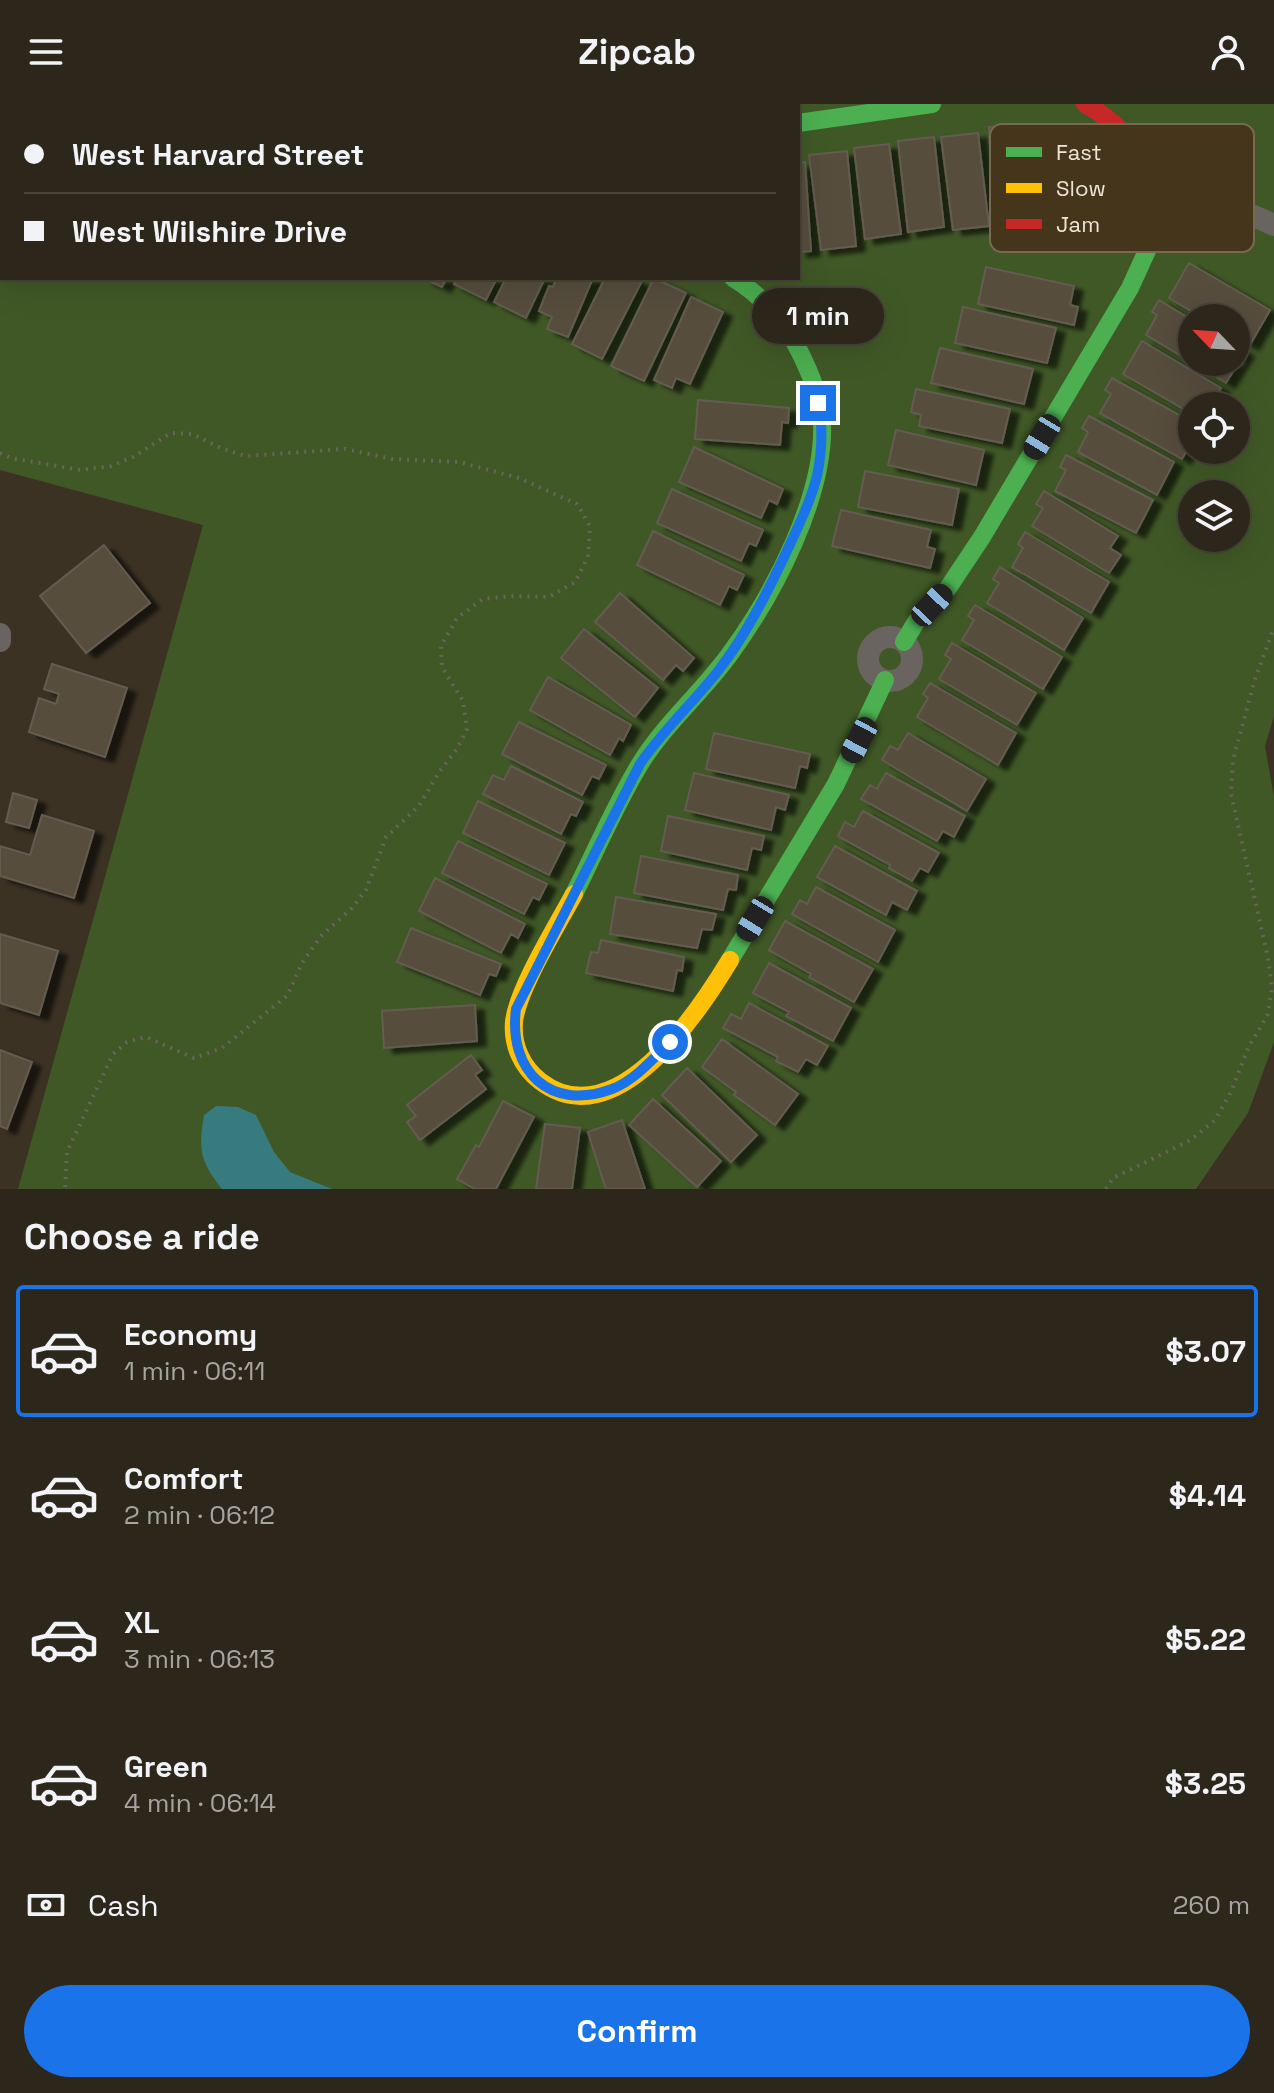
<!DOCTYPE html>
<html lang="en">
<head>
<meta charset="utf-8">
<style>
  body { margin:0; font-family:"Space Grotesk",sans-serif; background:#342e24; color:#f1f3f6; height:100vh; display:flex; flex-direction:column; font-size:30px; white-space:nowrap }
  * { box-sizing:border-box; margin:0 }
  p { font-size:26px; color:#a6a5a3 }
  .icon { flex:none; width:44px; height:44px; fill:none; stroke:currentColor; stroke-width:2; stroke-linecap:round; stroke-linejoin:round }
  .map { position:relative; height:1085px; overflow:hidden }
  .side { display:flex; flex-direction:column; background:#2c261b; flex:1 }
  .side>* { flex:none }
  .guide { position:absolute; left:0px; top:0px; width:800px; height:176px; box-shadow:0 8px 32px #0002,0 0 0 2px #48433a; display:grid; align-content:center; height:176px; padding:0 24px; background:#2c261b }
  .needle { width:52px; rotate:295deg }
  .fabs { position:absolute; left:1178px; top:200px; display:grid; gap:16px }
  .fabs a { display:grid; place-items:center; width:72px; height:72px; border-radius:50%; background:#2c261b; box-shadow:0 8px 32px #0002,0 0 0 2px #48433a; font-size:40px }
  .end { position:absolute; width:36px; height:36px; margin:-18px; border:10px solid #1a73e8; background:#fff; box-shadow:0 0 0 4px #fff }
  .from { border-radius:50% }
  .bubble { position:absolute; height:56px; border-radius:28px; background:#2c261b; box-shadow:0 8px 32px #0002,0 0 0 2px #48433a; font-size:26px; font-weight:600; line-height:56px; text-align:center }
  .car { position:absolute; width:24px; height:48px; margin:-24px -12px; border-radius:10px; box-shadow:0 0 6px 2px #0007; background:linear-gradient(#222 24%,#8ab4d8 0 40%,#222 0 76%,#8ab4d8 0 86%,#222 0) }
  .guide b { display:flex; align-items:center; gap:28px; height:76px; font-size:30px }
  .guide b+b { border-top:2px solid #48433a }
  .guide i { width:20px; height:20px; background:#f1f3f6 }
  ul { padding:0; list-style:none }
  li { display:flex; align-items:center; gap:24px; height:132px; margin:0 16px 12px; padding:0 8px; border:4px solid transparent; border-radius:8px }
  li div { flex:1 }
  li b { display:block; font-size:30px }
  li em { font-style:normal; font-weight:600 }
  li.current { border-color:#1a73e8 }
  li>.icon { width:72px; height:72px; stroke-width:1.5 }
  h2 { padding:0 24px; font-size:36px; line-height:96px }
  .pay { display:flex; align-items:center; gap:20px; height:88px; padding:0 24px; font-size:30px }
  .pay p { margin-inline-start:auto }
  .button { display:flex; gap:16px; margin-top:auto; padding:16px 24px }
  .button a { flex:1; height:92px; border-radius:48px; background:#1a73e8; color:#fff; font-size:32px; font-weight:600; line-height:92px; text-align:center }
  header { display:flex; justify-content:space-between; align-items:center; height:104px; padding:0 24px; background:#2c261b; font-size:36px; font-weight:600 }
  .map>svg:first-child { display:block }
</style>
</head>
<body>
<header><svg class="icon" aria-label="menu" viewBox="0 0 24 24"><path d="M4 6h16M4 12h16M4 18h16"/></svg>Zipcab<svg class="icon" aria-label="person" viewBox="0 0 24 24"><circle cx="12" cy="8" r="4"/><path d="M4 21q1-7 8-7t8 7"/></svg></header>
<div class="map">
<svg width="1274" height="1085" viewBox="0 0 1274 1085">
  <defs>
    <filter id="shadow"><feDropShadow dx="9" dy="5" stdDeviation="2" flood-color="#0009"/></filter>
  </defs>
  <rect width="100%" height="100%" fill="#3b3224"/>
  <path fill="#405826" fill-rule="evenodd" d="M 0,0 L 1274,0 L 1274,612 L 1265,642 L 1274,693 L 1274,938 L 1248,1009 L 1196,1085 L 18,1085 L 203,421 L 0,366 ZM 2,2 L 798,2 L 798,174 L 2,174 ZM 1192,214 L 1236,214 L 1236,258 L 1192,258 ZM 1192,302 L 1236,302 L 1236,346 L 1192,346 ZM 1192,390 L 1236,390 L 1236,434 L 1192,434 Z"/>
  <path fill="#377b7e" d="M 216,1002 L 238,1003 L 256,1011 L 274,1048 L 290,1068 L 332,1085 L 222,1085 C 200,1057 198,1046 204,1011 Z"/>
  <path fill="#564d3e" stroke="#635c50" stroke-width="2" filter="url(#shadow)" d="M 1025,21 L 1030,113 L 994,115 L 989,23 Z
    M 978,29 L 989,122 L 953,126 L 941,33 Z
    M 934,33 L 944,123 L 908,128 L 898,37 Z
    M 889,40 L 901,130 L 865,135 L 854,44 Z
    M 847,47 L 856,142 L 821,146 L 809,51 Z
    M 805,58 L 811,147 L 798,148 L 798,59 Z
    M 1189,159 L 1270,206 L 1250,241 L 1236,233 L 1236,214 L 1203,214 L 1169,194 Z
    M 986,163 L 1074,182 L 1070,201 L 1078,203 L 1074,221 L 978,200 Z
    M 423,174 L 447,174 L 442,183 Z
    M 457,174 L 497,174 L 486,196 L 454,180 Z
    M 506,174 L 545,174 L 526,214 L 494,198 Z
    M 557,174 L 593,174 L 568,233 L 547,225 L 552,213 L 539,207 L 549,182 L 553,183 Z
    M 605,174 L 632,174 L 641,179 L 602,255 L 572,240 Z
    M 654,174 L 686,189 L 644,277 L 611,262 Z
    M 691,193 L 723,208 L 690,280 L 676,274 L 672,284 L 654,276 Z
    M 1159,196 L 1192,216 L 1192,258 L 1236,258 L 1236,242 L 1245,248 L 1226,279 L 1146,231 L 1157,211 L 1152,208 Z
    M 963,203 L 1056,224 L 1047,259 L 955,239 Z
    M 1142,237 L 1221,284 L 1211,302 L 1192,302 L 1192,310 L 1123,270 Z
    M 940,244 L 1033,265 L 1024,300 L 931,279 Z
    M 1112,274 L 1192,318 L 1192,337 L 1182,355 L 1100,309 L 1111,290 L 1105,286 Z
    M 916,285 L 1010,305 L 1002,339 L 919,322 L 921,311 L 911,308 Z
    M 698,296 L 789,304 L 788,319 L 782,318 L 780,341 L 695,335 Z
    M 1089,312 L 1174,358 L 1157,391 L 1078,348 L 1088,328 L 1082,324 Z
    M 896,326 L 984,346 L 976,381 L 888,361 Z
    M 694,343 L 783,385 L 777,400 L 769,396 L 761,414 L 679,378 Z
    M 1066,351 L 1153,396 L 1136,429 L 1055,387 L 1066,366 L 1060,363 Z
    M 865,367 L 959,385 L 952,421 L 858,403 Z
    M 672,385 L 763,426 L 756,442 L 749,439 L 741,457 L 657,419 Z
    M 1044,387 L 1118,432 L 1110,444 L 1121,451 L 1109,469 L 1032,422 L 1043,404 L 1036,400 Z
    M 841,406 L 931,426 L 927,443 L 935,445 L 930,464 L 832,442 Z
    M 653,427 L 744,471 L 737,486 L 729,482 L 720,501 L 637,461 Z
    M 1025,428 L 1109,478 L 1091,509 L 1012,463 L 1023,444 L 1018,440 Z
    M 104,441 L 150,499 L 86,549 L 40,492 Z
    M 1000,463 L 1083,514 L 1064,546 L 987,499 L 999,479 L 993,475 Z
    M 620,489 L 694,554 L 683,567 L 676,561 L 663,576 L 595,518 Z
    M 975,501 L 1062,553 L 1043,585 L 962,536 L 974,516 L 968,512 Z
    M 584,525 L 658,584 L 635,613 L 561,554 Z
    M 952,539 L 1036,589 L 1017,621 L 939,575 L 951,555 L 945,551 Z
    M 52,560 L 127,584 L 105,653 L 29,628 L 39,594 L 56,600 L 59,590 L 44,585 Z
    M 548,573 L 631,621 L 623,637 L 619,634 L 610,651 L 530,606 Z
    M 930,579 L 1016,629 L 998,661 L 917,613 L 928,594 L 923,590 Z
    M 519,618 L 606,661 L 599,675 L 592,672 L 582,691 L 502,650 Z
    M 714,629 L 810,650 L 807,664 L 800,662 L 795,684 L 706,665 Z
    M 908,629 L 986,675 L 967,707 L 882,656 L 890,642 L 898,646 Z
    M 511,662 L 583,698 L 576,712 L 571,710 L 561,730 L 483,690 L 493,671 L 504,676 Z
    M 694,669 L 789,691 L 785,706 L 776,703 L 771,726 L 685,706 Z
    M 886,669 L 965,712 L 954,733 L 943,727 L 937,737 L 861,695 L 870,681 L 877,685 Z
    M 13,689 L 37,696 L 29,724 L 6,718 Z
    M 478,697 L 565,739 L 549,771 L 463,729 Z
    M 863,707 L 939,749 L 928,768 L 920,764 L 912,777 L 889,764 L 890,761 L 838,732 L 845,718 L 854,723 Z
    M 42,711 L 94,727 L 74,794 L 0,772 L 0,742 L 30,751 Z
    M 668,712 L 764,732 L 761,746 L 752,744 L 747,766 L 661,747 Z
    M 458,737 L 547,780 L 539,796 L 533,793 L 524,810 L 442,769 Z
    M 835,742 L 917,787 L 907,806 L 892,798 L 886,811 L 817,773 Z
    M 641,752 L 738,771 L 736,786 L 728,785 L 723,806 L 634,789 Z
    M 435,774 L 525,820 L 518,834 L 511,830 L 501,849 L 419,807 Z
    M 816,783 L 895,826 L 878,858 L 792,810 L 800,796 L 807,800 Z
    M 616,793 L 716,810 L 712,826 L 702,825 L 697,844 L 610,830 Z
    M 785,817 L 873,865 L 854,898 L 809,873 L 811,870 L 769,846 Z
    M 411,824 L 501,860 L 496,872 L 489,870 L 480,891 L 397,858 Z
    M 0,830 L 58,847 L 39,911 L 0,899 Z
    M 601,836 L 684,853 L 682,867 L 677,866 L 673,887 L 586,869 L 591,848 L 598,849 Z
    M 769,859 L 851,904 L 833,937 L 786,912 L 789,908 L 753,889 Z
    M 749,899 L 828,942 L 817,961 L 806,955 L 798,968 L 776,957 L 778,953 L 723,924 L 731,910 L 741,915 Z
    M 475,901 L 477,937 L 384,944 L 382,907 Z
    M 722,935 L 798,990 L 775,1021 L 734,991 L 736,988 L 702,963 Z
    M 0,946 L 32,958 L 7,1025 L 0,1022 Z
    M 471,951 L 482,966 L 475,971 L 486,985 L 420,1036 L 407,1018 L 416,1012 L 407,1001 Z
    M 687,964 L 757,1031 L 731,1058 L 662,991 Z
    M 653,995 L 721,1057 L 697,1083 L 629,1021 Z
    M 503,997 L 534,1013 L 496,1085 L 475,1085 L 457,1075 L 476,1041 L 479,1043 Z
    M 622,1016 L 645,1085 L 606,1085 L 601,1070 L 588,1028 Z
    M 545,1020 L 580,1024 L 572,1085 L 536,1085 Z"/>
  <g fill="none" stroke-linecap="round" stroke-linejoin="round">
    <path stroke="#6a645f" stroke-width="4" stroke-dasharray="2 6" stroke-linecap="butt" d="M 0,349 L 11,354 L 80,366 L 111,362 L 133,353 L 171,329 L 192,330 L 221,344 L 245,352 L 345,345 L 392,355 L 459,358 L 519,374 L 577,400 L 590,422 L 588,453 L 575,478 L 549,493 L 514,492 L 483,495 L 457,514 L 441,542 L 442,563 L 463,597 L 467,625 L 457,645 L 439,668 L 419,702 L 386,733 L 366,786 L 352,804 L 321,832 L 302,859 L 287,892 L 222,944 L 194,954 L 146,933 L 127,938 L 113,950 L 67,1048 L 65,1085
      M 1106,1085 L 1113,1074 L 1191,1036 L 1215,1016 L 1231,988 L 1248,944 L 1268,910 L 1272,884 L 1268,854 L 1231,690 L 1233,656 L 1255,575 L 1274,523"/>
    <path stroke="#6a6460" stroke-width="22" d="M 399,2 L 399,0
      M 463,2 L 463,0
      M 1152,95 C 1200,97 1231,100 1274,121
      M 0,530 L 0,537
      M868 555a22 22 0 1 1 44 0a22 22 0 1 1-44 0Z"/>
    <path stroke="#4caf50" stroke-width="18" d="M 798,19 L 932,0
      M 904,538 L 916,518 L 948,484 L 982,433 L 1130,184 L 1150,140 L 1153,112 L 1151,85
      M 574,790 C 596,747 615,701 640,660 C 665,619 704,587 732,547 C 774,489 825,392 822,319 C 821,292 808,263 795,239 C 779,212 760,190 733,174
      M 730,856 L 836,680 L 885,576"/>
    <path stroke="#ffc107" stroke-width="18" d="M 574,790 C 558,820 517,886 514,918 C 512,941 522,963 540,977 C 615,1035 698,909 730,856"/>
    <path stroke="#c62828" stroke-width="18" d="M 1085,0 C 1120,19 1143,45 1151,85"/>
  </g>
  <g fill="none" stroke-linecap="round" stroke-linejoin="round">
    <path stroke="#1a73e8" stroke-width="10" d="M 670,938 C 654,954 634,977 612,985 C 550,1008 508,967 516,905 L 640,660 C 663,626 693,599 718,567 C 746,531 766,491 785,451 C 797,425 810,399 817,372 C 822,348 823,322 818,299"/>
  </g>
  <rect x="990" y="20" width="264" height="128" rx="12" fill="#44351b" stroke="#776a53" stroke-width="2"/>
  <rect x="1006" y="43" width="36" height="10" fill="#4caf50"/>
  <rect x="1006" y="79" width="36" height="10" fill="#ffc107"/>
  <rect x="1006" y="115" width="36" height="10" fill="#c62828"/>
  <g font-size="22" fill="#eee5d6">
    <text x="1056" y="56">Fast</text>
    <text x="1056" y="92">Slow</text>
    <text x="1056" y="128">Jam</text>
  </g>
</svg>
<div class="fabs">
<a><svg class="needle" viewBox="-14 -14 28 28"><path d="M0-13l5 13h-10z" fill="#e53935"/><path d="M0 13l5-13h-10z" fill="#a6a5a3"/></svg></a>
<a><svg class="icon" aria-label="locate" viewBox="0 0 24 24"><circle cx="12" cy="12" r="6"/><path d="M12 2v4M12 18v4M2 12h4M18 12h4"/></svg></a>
<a><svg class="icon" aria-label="layers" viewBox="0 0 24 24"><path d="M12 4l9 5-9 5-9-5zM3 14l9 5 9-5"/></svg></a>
</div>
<i class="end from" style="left:670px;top:938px"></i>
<i class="end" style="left:818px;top:299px"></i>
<div class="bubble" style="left:752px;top:184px;width:132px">1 min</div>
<i class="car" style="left:1042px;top:333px;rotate:211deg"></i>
<i class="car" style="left:932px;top:501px;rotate:43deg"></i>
<i class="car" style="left:859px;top:636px;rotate:208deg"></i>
<i class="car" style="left:755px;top:815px;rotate:211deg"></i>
<div class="guide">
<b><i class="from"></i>West Harvard Street</b>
<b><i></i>West Wilshire Drive</b>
</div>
</div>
<section class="side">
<h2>Choose a ride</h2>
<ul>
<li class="current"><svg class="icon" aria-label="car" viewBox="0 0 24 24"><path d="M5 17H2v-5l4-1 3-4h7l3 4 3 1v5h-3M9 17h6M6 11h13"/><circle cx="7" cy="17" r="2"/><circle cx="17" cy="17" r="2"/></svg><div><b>Economy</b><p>1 min · 06:11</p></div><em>$3.07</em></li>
<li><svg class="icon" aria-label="car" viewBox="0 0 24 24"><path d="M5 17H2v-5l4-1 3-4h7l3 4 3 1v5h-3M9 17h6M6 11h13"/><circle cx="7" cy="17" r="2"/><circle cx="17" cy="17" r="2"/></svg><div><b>Comfort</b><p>2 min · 06:12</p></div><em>$4.14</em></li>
<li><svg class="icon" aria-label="car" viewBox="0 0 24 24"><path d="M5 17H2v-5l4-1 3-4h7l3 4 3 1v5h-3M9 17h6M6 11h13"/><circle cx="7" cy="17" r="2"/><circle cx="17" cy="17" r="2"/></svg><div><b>XL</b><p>3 min · 06:13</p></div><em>$5.22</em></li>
<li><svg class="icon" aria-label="car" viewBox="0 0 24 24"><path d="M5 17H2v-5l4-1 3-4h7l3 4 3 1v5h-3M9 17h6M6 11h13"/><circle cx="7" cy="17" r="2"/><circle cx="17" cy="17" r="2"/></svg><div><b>Green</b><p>4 min · 06:14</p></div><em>$3.25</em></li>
</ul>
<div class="pay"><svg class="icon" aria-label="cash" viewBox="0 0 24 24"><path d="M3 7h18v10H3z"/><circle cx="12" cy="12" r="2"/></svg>Cash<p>260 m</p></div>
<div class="button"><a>Confirm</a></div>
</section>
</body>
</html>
